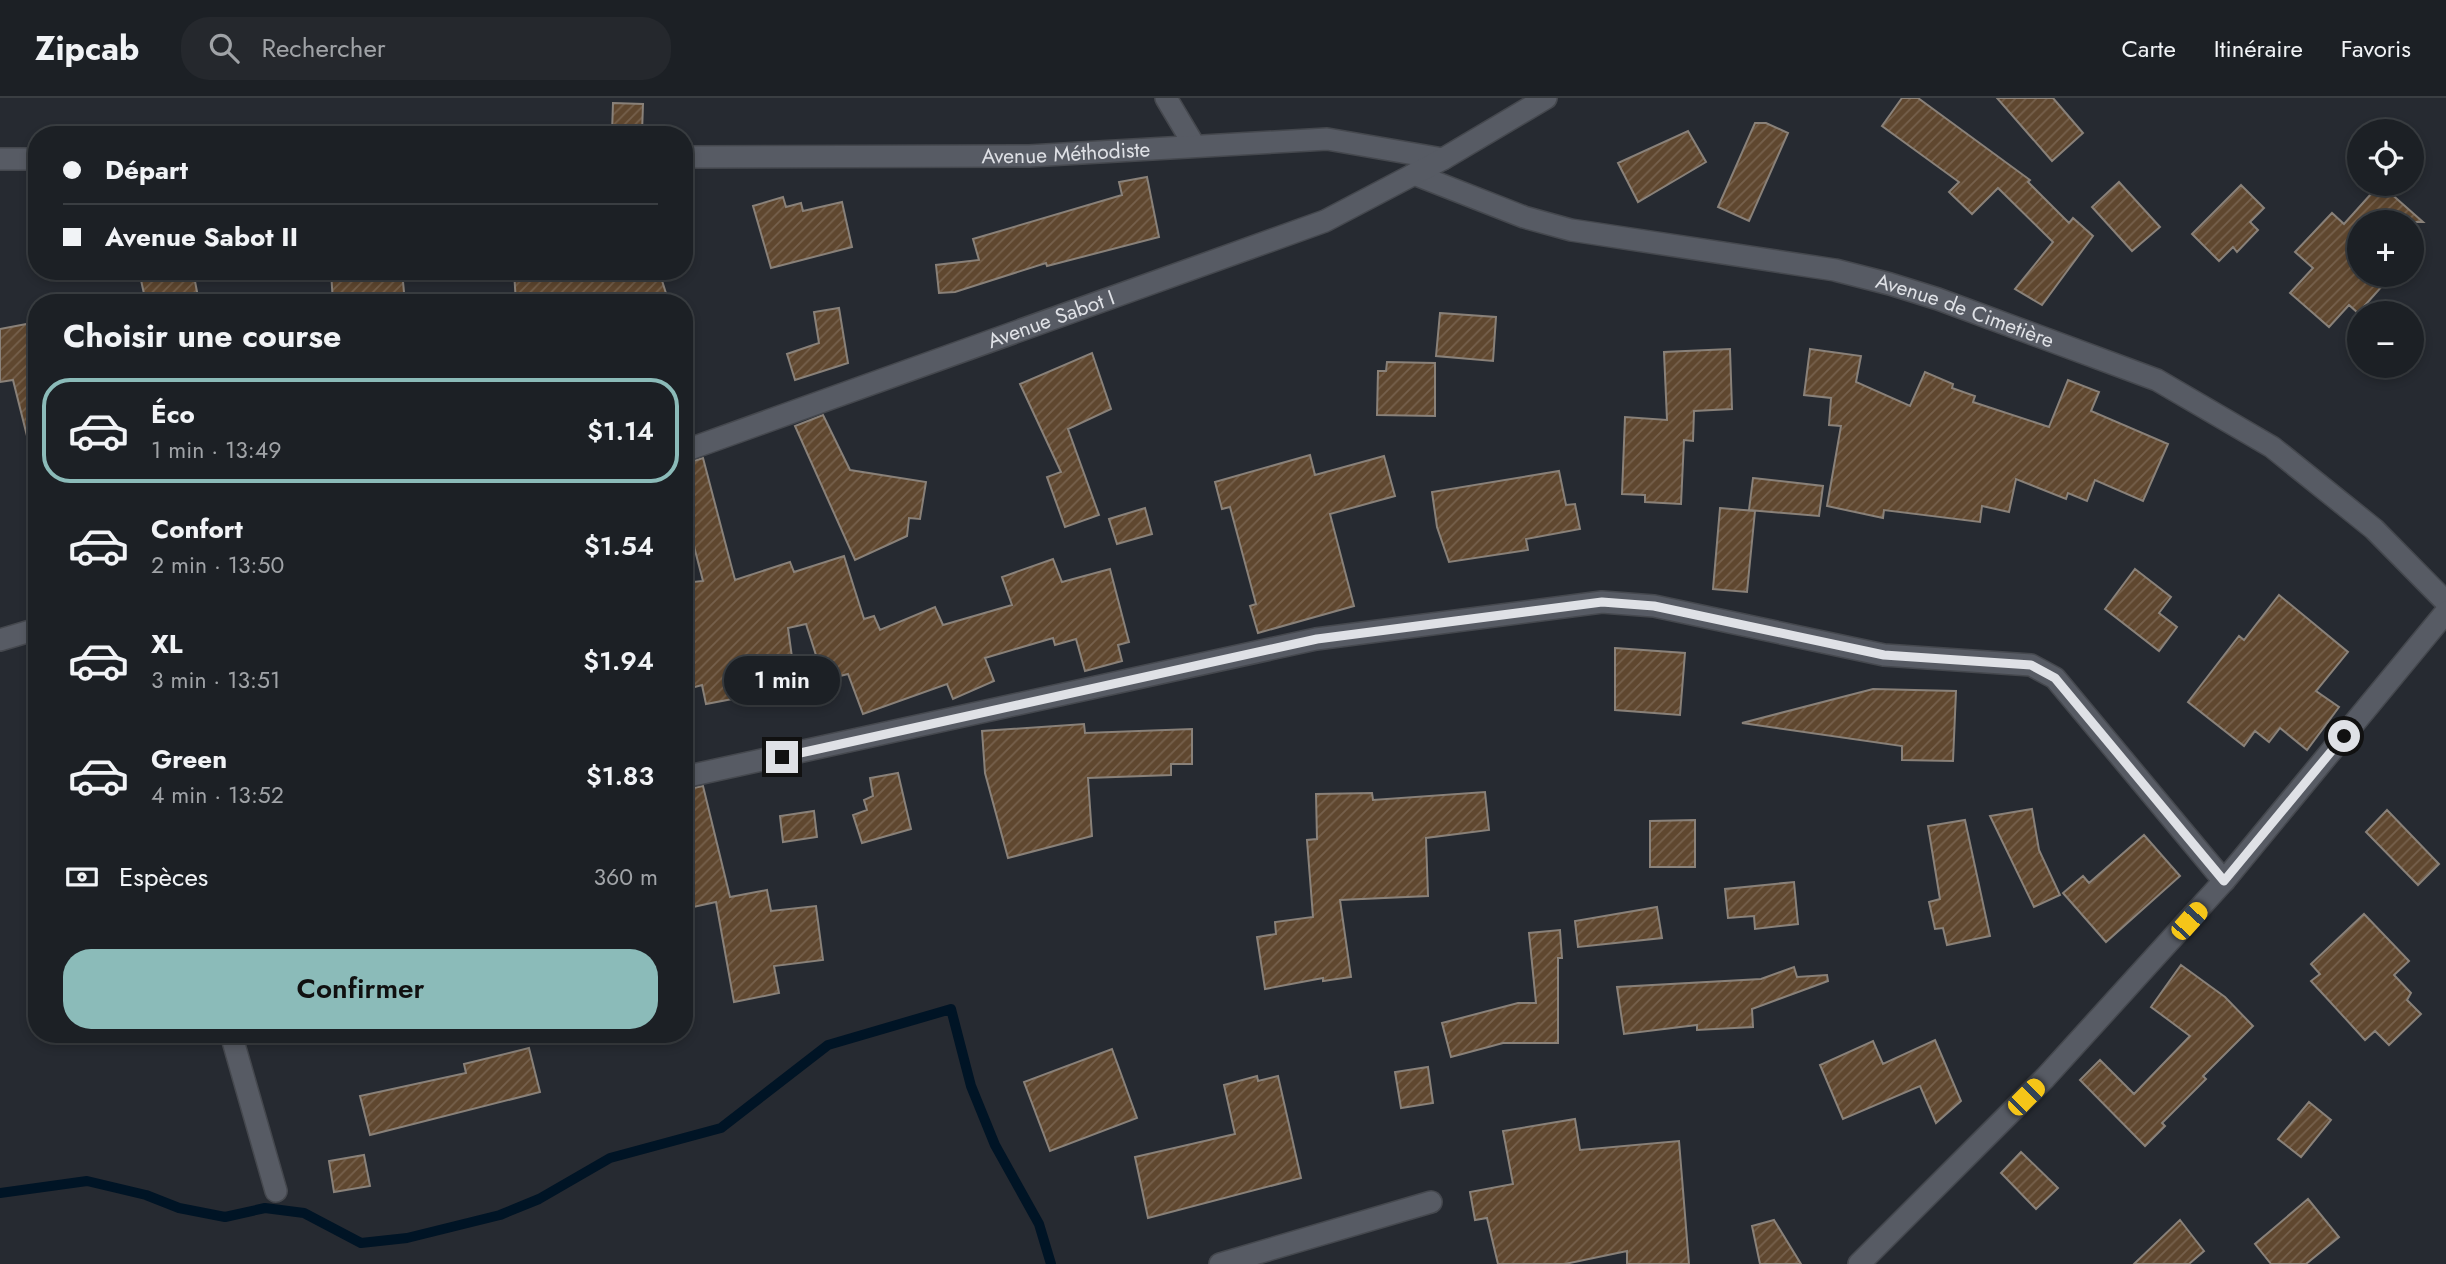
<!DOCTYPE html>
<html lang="fr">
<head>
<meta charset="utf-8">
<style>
  body { margin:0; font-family:Jost,sans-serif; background:#25282d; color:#f1f3f6; height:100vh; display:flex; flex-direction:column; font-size:26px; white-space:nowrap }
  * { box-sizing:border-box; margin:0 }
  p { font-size:23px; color:#a0a3a7 }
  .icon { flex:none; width:38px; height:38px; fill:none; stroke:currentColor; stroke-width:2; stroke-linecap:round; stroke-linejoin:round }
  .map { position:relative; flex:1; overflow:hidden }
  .drawer { position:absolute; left:28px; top:196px; width:665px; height:749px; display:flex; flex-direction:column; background:#1c2025; border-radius:28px; box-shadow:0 4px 10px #0003,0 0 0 2px #3a3e42 }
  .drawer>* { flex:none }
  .guide { position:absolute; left:28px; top:28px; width:665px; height:154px; border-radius:28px; box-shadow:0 4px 10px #0003,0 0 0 2px #3a3e42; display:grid; align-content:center; height:154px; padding:0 35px; background:#1c2025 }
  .buttons { position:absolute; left:2347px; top:21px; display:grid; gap:14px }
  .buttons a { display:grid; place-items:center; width:77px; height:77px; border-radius:50%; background:#1c2025; box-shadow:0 4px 10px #0003,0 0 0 2px #3a3e42; font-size:35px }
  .end { position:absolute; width:32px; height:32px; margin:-16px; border:9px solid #dfe1e6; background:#111; box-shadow:0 0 0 4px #111 }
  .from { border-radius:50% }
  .bubble { position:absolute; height:49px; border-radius:24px; background:#1c2025; box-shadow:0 4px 10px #0003,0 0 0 2px #3a3e42; font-size:23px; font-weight:600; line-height:49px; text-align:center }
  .car { position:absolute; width:21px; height:42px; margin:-21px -10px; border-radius:9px; box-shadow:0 0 5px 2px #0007; background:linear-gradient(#f5c518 24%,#345 0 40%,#f5c518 0 76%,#345 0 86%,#f5c518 0) }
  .guide b { display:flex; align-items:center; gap:24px; height:66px; font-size:26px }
  .guide b+b { border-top:2px solid #3a3e42 }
  .guide i { width:18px; height:18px; background:#f1f3f6 }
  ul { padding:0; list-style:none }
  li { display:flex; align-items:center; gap:21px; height:105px; margin:0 14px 10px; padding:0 21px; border:4px solid transparent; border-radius:28px }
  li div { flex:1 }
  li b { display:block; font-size:26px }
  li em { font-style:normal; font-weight:600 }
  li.current { border-color:#8bbbb9 }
  li>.icon { width:63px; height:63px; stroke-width:1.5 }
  h2 { padding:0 35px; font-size:32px; line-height:84px }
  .pay { display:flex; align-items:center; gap:18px; height:77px; padding:0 35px; font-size:26px }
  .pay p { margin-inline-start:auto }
  .primary-button { display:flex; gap:14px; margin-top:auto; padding:14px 35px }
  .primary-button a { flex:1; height:80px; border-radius:28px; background:#8bbbb9; color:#111; font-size:28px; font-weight:600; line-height:80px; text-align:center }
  header { display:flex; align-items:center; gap:42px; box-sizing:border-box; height:98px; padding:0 35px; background:#1c2025; border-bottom:2px solid #3a3e42 }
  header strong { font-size:33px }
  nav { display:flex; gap:38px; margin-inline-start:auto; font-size:24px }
  .search { width:490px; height:63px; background:#25282d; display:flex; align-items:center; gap:18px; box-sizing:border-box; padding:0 24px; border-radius:28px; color:#a0a3a7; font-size:26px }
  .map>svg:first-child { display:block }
</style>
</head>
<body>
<header>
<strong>Zipcab</strong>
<div class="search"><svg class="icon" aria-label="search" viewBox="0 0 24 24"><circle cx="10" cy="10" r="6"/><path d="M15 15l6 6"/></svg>Rechercher</div>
<nav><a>Carte</a><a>Itinéraire</a><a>Favoris</a></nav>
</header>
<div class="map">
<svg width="2446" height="1166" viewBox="0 0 2446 1166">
  <defs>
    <pattern id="building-hatch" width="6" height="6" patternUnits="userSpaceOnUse" patternTransform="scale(1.75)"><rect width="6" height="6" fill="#5f472f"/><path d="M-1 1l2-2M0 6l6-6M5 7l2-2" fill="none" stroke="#76614d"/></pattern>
  </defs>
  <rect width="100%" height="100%" fill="#262a31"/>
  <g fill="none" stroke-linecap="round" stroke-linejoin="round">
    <path stroke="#001425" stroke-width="10" d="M 0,1095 L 87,1083 L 146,1097 L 179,1110 L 225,1119 L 265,1110 L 304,1115 L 361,1145 L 407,1140 L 500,1117 L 539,1101 L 610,1060 L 721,1030 L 828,947 L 951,911 L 971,988 L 995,1047 L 1039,1126 L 1051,1166"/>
  </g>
  <path fill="url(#building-hatch)" stroke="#898179" stroke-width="2" d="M 1902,0 L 1918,0 L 2030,82 L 2028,84 L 2069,125 L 2073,120 L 2093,138 L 2042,207 L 2015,191 L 2053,144 L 1998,90 L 1972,116 L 1949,94 L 1959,84 L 1882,28 Z
    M 1997,0 L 2053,0 L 2083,35 L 2052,63 Z
    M 613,5 L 643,6 L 642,35 L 612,35 Z
    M 1755,25 L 1766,25 L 1788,35 L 1749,123 L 1718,109 Z
    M 1688,33 L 1706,64 L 1638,104 L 1618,65 Z
    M 1147,79 L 1159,139 L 1047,168 L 1046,165 L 955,194 L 939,195 L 936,167 L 979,162 L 973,141 L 1122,97 L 1119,84 Z
    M 2119,84 L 2160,129 L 2132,153 L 2092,109 Z
    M 2380,86 L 2423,124 L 2359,124 L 2359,177 L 2392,177 L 2358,215 L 2349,207 L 2329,229 L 2290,195 L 2313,170 L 2295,154 L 2332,115 L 2344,126 Z
    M 2241,87 L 2264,110 L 2250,124 L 2258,132 L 2237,154 L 2233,149 L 2219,163 L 2192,136 Z
    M 783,99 L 786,109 L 801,105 L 803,113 L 842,104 L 852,149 L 771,170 L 753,108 Z
    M 139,173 L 193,173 L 198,199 L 146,205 Z
    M 331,173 L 402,173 L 405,205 L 333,205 Z
    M 514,173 L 659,173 L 669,205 L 516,205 Z
    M 839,210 L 848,265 L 795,282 L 787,256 L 819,245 L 814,214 Z
    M 1440,215 L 1496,219 L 1493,263 L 1436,258 Z
    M 37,224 L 37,337 L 27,338 L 13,282 L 0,284 L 0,231 Z
    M 1730,251 L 1732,311 L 1694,313 L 1693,343 L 1684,342 L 1681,406 L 1645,404 L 1645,397 L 1622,396 L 1625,319 L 1667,322 L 1664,254 Z
    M 1810,251 L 1861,258 L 1856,284 L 1910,308 L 1925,274 L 1953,286 L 1952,290 L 1975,298 L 1973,304 L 2049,329 L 2068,282 L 2099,294 L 2091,313 L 2168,346 L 2143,403 L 2095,382 L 2087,403 L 2068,395 L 2066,401 L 2016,381 L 2009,414 L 1982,408 L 1980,424 L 1884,412 L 1883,420 L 1827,408 L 1841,328 L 1829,327 L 1831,300 L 1804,297 Z
    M 1092,255 L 1111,311 L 1068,331 L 1099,417 L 1065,429 L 1047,379 L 1061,374 L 1020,286 Z
    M 1387,264 L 1435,265 L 1435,318 L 1377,317 L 1378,273 L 1386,273 Z
    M 823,317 L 850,372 L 926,384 L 920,421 L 909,420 L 907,438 L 855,462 L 795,328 Z
    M 1310,357 L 1315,377 L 1384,358 L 1395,398 L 1330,416 L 1354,508 L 1258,535 L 1250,508 L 1256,506 L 1230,409 L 1222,411 L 1215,384 Z
    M 703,360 L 735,482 L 790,464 L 794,474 L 844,458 L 864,521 L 874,518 L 880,532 L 935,509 L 943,527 L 1012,507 L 1002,479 L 1053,461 L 1062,484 L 1110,471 L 1129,544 L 1118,547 L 1122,563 L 1085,573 L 1076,541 L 1055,547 L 1053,540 L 985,560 L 994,583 L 953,601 L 947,586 L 863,616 L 848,576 L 824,582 L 806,526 L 788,530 L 796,589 L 706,606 L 702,587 L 684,592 L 684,485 L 703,483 L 684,410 L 684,366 Z
    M 1559,373 L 1566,407 L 1575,406 L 1580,431 L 1526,441 L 1528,452 L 1449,464 L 1437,429 L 1432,394 Z
    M 1753,380 L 1823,388 L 1819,418 L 1749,412 Z
    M 1145,410 L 1152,436 L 1117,446 L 1109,421 Z
    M 1720,410 L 1755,413 L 1747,494 L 1713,491 Z
    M 2135,471 L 2171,499 L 2159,515 L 2177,529 L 2159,553 L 2105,511 Z
    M 2279,497 L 2348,554 L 2316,593 L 2339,609 L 2307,652 L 2280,630 L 2269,644 L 2255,633 L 2244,648 L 2188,604 L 2239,538 L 2244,542 Z
    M 1615,550 L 1685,555 L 1680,617 L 1615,612 Z
    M 1873,591 L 1956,593 L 1953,663 L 1902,662 L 1902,648 L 1742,625 Z
    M 1084,626 L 1085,635 L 1192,631 L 1192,666 L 1171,666 L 1171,677 L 1088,680 L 1092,738 L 1008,760 L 985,675 L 982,633 Z
    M 898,675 L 911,731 L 862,745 L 853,717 L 867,712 L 864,702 L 873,698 L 870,680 Z
    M 703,688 L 730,799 L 767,792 L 771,813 L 816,808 L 823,862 L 774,868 L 779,895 L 734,904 L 716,804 L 684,811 L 684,692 Z
    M 1485,694 L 1489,732 L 1426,740 L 1428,798 L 1340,802 L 1351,879 L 1323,883 L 1323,880 L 1265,891 L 1257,839 L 1276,836 L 1275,824 L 1313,819 L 1307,742 L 1317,741 L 1316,696 L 1372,695 L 1373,702 Z
    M 2032,711 L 2039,752 L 2060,797 L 2034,809 L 1990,718 Z
    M 2387,712 L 2439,766 L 2418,787 L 2366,734 Z
    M 814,713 L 817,739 L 783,744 L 780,718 Z
    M 1695,722 L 1695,769 L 1650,769 L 1650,723 Z
    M 1965,722 L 1990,838 L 1947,847 L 1943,830 L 1935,831 L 1929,804 L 1940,801 L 1928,728 Z
    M 2144,737 L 2180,778 L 2106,844 L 2063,795 L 2083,778 L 2089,785 Z
    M 1794,784 L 1798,826 L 1755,831 L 1754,818 L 1728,820 L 1725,791 Z
    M 1657,809 L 1662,840 L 1578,849 L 1575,823 Z
    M 2364,816 L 2409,863 L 2394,877 L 2411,895 L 2407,902 L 2421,916 L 2389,947 L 2375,933 L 2365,942 L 2311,883 L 2320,876 L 2311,866 Z
    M 1560,832 L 1562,860 L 1558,860 L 1558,945 L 1503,945 L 1451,959 L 1442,925 L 1518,905 L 1536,905 L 1529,835 Z
    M 2181,867 L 2225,899 L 2253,928 L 2203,978 L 2206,981 L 2162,1025 L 2165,1028 L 2145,1048 L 2080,982 L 2100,962 L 2134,996 L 2190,938 L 2151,909 Z
    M 1794,869 L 1797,879 L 1827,877 L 1828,883 L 1752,911 L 1753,929 L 1697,932 L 1697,927 L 1624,936 L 1617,889 L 1761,881 Z
    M 1935,942 L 1961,1003 L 1936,1025 L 1920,988 L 1843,1021 L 1820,967 L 1873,943 L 1883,966 Z
    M 529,950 L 540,994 L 370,1037 L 360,998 L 466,975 L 464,966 Z
    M 1112,951 L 1137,1020 L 1050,1053 L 1024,984 Z
    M 1428,969 L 1433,1005 L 1401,1010 L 1395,974 Z
    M 1257,978 L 1258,983 L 1278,978 L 1301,1080 L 1148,1120 L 1135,1059 L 1235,1036 L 1224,987 Z
    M 2309,1004 L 2331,1022 L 2301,1059 L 2278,1041 Z
    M 1575,1021 L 1580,1052 L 1679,1043 L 1689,1166 L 1627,1166 L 1627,1153 L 1565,1166 L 1498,1166 L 1487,1120 L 1475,1122 L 1470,1094 L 1513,1086 L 1503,1033 Z
    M 2021,1054 L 2058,1090 L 2036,1111 L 2001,1075 Z
    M 364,1057 L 370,1088 L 334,1094 L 329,1063 Z
    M 2308,1101 L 2339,1139 L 2306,1166 L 2271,1166 L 2255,1146 Z
    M 1774,1122 L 1801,1166 L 1760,1166 L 1752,1128 Z
    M 2180,1122 L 2204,1153 L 2189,1166 L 2134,1166 Z"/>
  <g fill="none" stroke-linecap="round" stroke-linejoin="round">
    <g stroke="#45484e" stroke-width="24">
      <g id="minor">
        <path d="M 1166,0 L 1194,47"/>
        <path id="s1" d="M 684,59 L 1029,58 L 1327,41 L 1443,61"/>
        <path d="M 0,61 L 37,61"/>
        <path id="s2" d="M 1414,76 L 1524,119 L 1571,132 L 1835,172 L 1890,186 L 1938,201 L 2157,282 L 2272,349 L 2374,431 L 2446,504"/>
        <path id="s3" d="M 684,353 L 1325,123 L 1443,61 L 1546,0"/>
        <path d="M 0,542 L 37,531"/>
        <path d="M 684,679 L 1316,541 L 1602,504 L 1654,508 L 1884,557 L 2031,567 L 2055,580 L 2224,783"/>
        <path d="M 231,936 L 276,1093"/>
        <path d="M 1220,1166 L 1431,1104"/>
        <path d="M 1859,1166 L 2045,980 L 2224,783 L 2446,514"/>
      </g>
    </g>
    <use href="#minor" stroke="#575b64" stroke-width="21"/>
  </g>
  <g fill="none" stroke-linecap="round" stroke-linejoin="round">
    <path stroke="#dfe1e6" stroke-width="9" d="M 782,659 L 1317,541 L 1602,504 L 1654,508 L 1884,557 L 2031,567 L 2055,580 L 2224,783 L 2344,638"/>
  </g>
  <g text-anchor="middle" stroke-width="6" stroke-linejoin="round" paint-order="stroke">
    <g font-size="21" fill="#dfe1e6" stroke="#1c2027">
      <text dy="7" stroke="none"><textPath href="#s1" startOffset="382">Avenue Méthodiste</textPath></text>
      <text dy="7" stroke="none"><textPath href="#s2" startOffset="570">Avenue de Cimetière</textPath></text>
      <text dy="7" stroke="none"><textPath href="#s3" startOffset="390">Avenue Sabot I</textPath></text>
    </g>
  </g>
</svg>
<div class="buttons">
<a><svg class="icon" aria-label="locate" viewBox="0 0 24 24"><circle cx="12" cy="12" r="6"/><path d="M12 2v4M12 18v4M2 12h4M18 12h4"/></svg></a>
<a>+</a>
<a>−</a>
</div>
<i class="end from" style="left:2344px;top:638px"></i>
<i class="end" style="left:782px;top:659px"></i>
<div class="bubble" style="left:724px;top:558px;width:116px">1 min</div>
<i class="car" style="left:2189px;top:823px;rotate:42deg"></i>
<i class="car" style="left:2026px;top:999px;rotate:45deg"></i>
<div class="guide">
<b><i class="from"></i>Départ</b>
<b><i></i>Avenue Sabot II</b>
</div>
<section class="drawer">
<h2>Choisir une course</h2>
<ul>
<li class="current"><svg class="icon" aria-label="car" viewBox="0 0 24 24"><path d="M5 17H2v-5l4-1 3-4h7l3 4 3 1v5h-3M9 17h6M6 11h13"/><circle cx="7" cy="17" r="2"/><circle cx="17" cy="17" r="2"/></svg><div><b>Éco</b><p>1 min · 13:49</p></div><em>$1.14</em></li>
<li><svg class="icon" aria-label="car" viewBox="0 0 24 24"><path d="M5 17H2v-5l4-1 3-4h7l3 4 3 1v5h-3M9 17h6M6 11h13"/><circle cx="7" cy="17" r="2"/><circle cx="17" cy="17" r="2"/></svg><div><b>Confort</b><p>2 min · 13:50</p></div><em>$1.54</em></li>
<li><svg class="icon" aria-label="car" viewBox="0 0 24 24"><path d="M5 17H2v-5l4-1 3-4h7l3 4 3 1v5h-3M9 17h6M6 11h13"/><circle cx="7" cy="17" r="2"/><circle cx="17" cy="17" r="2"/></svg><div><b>XL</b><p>3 min · 13:51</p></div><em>$1.94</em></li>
<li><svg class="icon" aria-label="car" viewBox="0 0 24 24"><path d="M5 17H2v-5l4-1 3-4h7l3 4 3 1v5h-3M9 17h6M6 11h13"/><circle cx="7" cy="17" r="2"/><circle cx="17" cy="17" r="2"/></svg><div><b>Green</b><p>4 min · 13:52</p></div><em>$1.83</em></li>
</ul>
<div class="pay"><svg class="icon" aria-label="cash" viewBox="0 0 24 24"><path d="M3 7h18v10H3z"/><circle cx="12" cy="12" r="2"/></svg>Espèces<p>360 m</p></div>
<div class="primary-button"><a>Confirmer</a></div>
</section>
</div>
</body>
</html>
